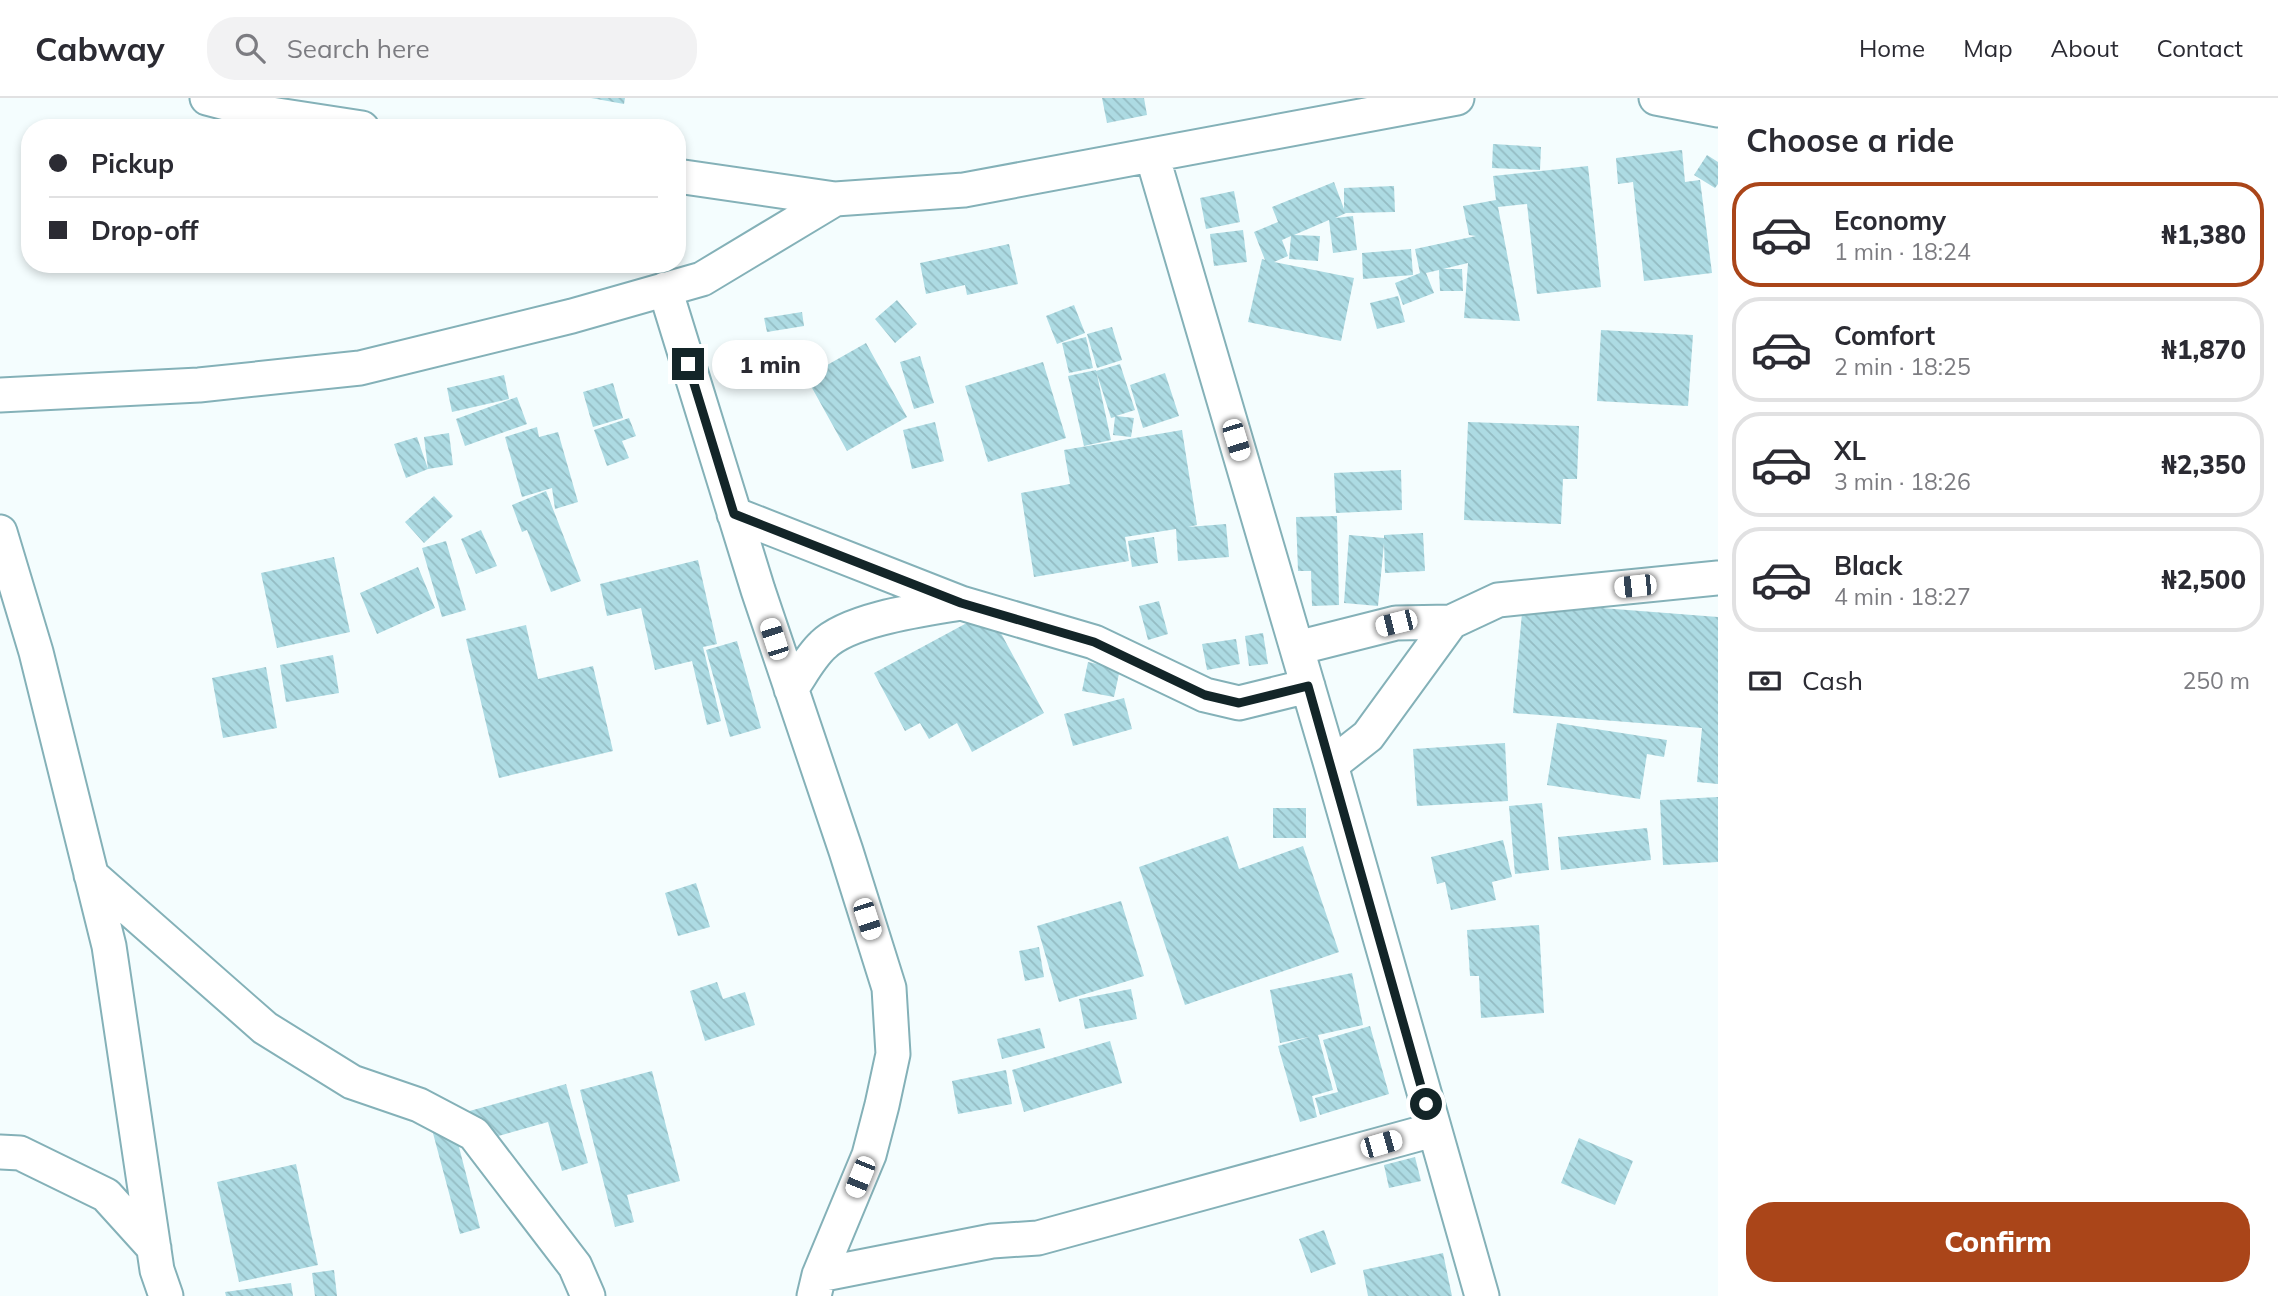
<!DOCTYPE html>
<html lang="en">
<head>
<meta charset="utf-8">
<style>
  body { margin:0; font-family:Mulish,sans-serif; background:#f2f2f3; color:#2b2b33; height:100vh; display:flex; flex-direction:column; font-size:26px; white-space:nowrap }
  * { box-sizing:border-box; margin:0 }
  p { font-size:23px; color:#7c7c81 }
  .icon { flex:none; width:38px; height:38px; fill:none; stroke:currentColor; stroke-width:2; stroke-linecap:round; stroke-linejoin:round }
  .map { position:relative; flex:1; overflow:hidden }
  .details { display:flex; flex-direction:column; background:#fff; width:560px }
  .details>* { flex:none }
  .guide { position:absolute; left:21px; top:21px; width:665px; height:154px; border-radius:28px; box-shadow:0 4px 10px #0003; display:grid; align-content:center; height:154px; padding:0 28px; background:#fff }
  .end { position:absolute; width:32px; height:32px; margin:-16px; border:9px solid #132528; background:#fff; box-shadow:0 0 0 4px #fff }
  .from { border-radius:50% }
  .bubble { position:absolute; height:49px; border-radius:24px; background:#fff; box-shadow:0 4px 10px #0003; font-size:23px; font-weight:800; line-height:49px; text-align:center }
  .car { position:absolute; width:21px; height:42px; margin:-21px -10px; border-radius:9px; box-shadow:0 0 5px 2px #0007; background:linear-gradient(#fff 24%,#345 0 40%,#fff 0 76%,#345 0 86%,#fff 0) }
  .guide b { display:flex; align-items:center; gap:24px; height:66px; font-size:26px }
  .guide b+b { border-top:2px solid #e1e1e2 }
  .guide i { width:18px; height:18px; background:#2b2b33 }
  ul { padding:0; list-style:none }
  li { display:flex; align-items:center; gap:21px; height:105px; margin:0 14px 10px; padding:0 14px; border:4px solid #e1e1e2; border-radius:28px }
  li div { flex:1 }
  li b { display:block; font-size:26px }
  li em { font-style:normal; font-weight:800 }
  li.selected { border-color:#aa4519 }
  li>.icon { width:63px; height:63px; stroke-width:1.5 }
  h2 { padding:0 28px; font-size:32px; line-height:84px }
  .pay { display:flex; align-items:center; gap:18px; height:77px; padding:0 28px; font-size:26px }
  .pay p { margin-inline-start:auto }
  .button { display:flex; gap:14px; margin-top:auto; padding:14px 28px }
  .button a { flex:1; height:80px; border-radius:28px; background:#aa4519; color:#fff; font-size:28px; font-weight:800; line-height:80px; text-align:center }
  header { display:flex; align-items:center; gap:42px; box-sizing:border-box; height:98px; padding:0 35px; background:#fff; border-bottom:2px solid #e1e1e2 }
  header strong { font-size:33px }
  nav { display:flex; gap:38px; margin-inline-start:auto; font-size:24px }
  .search { width:490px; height:63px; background:#f2f2f3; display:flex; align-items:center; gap:18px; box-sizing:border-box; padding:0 24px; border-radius:28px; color:#7c7c81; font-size:26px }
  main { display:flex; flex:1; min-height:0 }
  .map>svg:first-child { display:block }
</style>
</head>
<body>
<header>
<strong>Cabway</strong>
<div class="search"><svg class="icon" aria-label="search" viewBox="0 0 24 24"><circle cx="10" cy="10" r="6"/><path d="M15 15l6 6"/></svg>Search here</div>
<nav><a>Home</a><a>Map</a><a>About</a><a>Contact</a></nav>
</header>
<main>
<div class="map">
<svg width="1718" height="1198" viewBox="0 0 1718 1198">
  <defs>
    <pattern id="building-back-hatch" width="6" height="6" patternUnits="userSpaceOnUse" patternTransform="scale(1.75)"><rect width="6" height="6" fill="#addbe3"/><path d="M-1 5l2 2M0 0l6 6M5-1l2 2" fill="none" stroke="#94bcc3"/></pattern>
  </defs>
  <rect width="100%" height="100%" fill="#f4fdfe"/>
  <path fill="url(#building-back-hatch)" d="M 591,0 L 625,0 L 624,6 Z
    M 1102,0 L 1144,0 L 1147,17 L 1107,25 Z
    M 1493,46 L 1541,49 L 1540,72 L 1492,70 Z
    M 1682,52 L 1685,84 L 1700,82 L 1712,175 L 1644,183 L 1633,84 L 1618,86 L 1616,60 Z
    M 1707,57 L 1718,64 L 1718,86 L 1715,90 L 1694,77 Z
    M 1588,68 L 1601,189 L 1537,196 L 1527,106 L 1498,109 L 1520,223 L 1464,220 L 1468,165 L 1443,171 L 1462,171 L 1463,193 L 1440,193 L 1439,172 L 1426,175 L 1434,195 L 1403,207 L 1395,185 L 1420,175 L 1415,151 L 1476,138 L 1469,137 L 1463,108 L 1496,102 L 1493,78 Z
    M 1334,84 L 1344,111 L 1344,90 L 1394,88 L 1395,114 L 1346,115 L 1335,120 L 1353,118 L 1357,152 L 1333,155 L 1329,122 L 1294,137 L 1320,138 L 1318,163 L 1289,161 L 1291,138 L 1282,142 L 1288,158 L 1274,164 L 1354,180 L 1341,243 L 1248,224 L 1262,161 L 1265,162 L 1254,134 L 1278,124 L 1272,109 Z
    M 1234,93 L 1240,124 L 1206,131 L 1200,100 Z
    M 1243,132 L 1247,164 L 1214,168 L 1210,136 Z
    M 1009,146 L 1018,186 L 967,197 L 965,187 L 926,196 L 920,165 Z
    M 1411,151 L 1413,177 L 1363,181 L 1362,155 Z
    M 1398,198 L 1405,224 L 1377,231 L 1370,205 Z
    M 897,202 L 917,226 L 895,245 L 875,221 Z
    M 1074,207 L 1085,235 L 1057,246 L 1046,218 Z
    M 802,214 L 804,228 L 767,234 L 764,220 Z
    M 1112,229 L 1122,262 L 1097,270 L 1087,236 Z
    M 1601,232 L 1693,237 L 1688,308 L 1597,303 Z
    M 1086,239 L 1093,270 L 1069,275 L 1062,245 Z
    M 866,245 L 907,319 L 847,353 L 806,279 Z
    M 920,258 L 934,305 L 914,311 L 900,264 Z
    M 1043,264 L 1066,340 L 988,364 L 965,288 Z
    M 1120,266 L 1135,312 L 1116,318 L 1134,320 L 1131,339 L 1113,337 L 1115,319 L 1111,320 L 1096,273 Z
    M 1096,272 L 1111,342 L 1084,348 L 1068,278 Z
    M 1165,275 L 1179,318 L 1143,330 L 1130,287 Z
    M 504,277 L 509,301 L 452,314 L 447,290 Z
    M 613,285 L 623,320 L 593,329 L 583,294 Z
    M 517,299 L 527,326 L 465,348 L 456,321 Z
    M 629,320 L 636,338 L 622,343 L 629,360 L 607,368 L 594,332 Z
    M 935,324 L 944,363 L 912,371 L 903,332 Z
    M 1468,324 L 1579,328 L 1577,381 L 1563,381 L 1561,426 L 1464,422 Z
    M 537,329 L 539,339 L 558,334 L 578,404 L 555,411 L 552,390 L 522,399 L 505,339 Z
    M 1182,332 L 1197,427 L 1188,429 L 1226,426 L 1229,459 L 1178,463 L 1176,431 L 1125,439 L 1129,463 L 1034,479 L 1021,395 L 1070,386 L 1064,352 Z
    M 449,335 L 453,367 L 428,371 L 424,339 Z
    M 417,339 L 428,371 L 406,380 L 394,346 Z
    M 1401,372 L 1402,412 L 1336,415 L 1334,375 Z
    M 546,393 L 581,483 L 551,494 L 527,432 L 522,434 L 512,407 Z
    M 434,398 L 453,418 L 424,445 L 405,424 Z
    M 1337,418 L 1339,507 L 1312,508 L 1311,473 L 1298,473 L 1296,419 Z
    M 481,432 L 497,468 L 476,476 L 461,441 Z
    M 1423,435 L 1425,473 L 1385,475 L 1384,445 L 1378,508 L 1344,505 L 1349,437 L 1384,440 L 1384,437 Z
    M 1154,439 L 1158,465 L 1132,469 L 1128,443 Z
    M 446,443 L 466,512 L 442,519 L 422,450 Z
    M 334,459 L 350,534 L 277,550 L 261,475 Z
    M 698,462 L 717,546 L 703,549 L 721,623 L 707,627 L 692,563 L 655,572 L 641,510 L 607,518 L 600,486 Z
    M 418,469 L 435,510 L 377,536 L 360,495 Z
    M 1159,503 L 1168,536 L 1148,542 L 1139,508 Z
    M 1523,504 L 1718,519 L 1718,686 L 1697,684 L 1702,630 L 1513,615 Z
    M 989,513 L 1044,615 L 972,654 L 957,625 L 929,641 L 920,625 L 905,633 L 874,575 Z
    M 526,527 L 538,581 L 593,568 L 613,653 L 499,680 L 466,541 Z
    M 1263,535 L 1268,566 L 1249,568 L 1245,538 Z
    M 1236,541 L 1240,566 L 1207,572 L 1202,546 Z
    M 737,543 L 761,630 L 730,639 L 706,552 Z
    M 333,557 L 339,595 L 286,604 L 280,567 Z
    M 1088,564 L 1120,571 L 1114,599 L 1082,593 Z
    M 266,569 L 277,630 L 223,640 L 212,580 Z
    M 1124,600 L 1132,631 L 1073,648 L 1064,616 Z
    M 1557,625 L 1667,642 L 1664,659 L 1647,656 L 1640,701 L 1547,687 Z
    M 1505,645 L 1508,703 L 1417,708 L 1413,651 Z
    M 1718,699 L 1718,764 L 1663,767 L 1660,702 Z
    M 1542,705 L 1549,772 L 1515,776 L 1509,708 Z
    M 1273,710 L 1306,710 L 1306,740 L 1273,740 Z
    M 1647,730 L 1651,762 L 1561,772 L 1558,739 Z
    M 1228,738 L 1239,771 L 1303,748 L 1339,854 L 1185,907 L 1139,769 Z
    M 1503,742 L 1512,779 L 1492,784 L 1496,802 L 1451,812 L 1445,784 L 1437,786 L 1431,759 Z
    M 696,785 L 710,829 L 678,838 L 665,795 Z
    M 1121,803 L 1144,878 L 1059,904 L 1037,828 Z
    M 1539,827 L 1544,915 L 1481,920 L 1479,878 L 1470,878 L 1467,832 Z
    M 1039,849 L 1044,879 L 1025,883 L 1019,853 Z
    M 1352,875 L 1363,927 L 1318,937 L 1333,992 L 1312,998 L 1317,1019 L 1300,1024 L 1278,948 L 1309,939 L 1280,945 L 1270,892 Z
    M 717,884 L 723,901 L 745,894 L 755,927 L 705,943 L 690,893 Z
    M 1131,891 L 1137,921 L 1085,931 L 1079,901 Z
    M 1370,928 L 1389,996 L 1320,1017 L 1315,1000 L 1338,994 L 1323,942 Z
    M 1040,930 L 1045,950 L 1002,961 L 997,941 Z
    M 1110,943 L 1122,985 L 1024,1014 L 1012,972 Z
    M 1006,972 L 1012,1006 L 958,1016 L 952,983 Z
    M 652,973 L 680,1083 L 627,1097 L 634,1124 L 615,1129 L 580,992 Z
    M 566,986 L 588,1065 L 562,1073 L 548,1024 L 459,1049 L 480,1130 L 460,1136 L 430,1024 Z
    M 1579,1040 L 1633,1063 L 1615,1107 L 1561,1085 Z
    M 1415,1059 L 1421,1083 L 1389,1090 L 1384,1067 Z
    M 296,1066 L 318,1167 L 239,1184 L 217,1084 Z
    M 1324,1132 L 1336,1166 L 1311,1175 L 1299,1141 Z
    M 1443,1155 L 1452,1198 L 1368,1198 L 1363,1172 Z
    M 334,1172 L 337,1198 L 315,1198 L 312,1175 Z
    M 291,1185 L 293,1198 L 226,1198 L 225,1194 Z"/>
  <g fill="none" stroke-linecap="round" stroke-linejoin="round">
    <g stroke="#84b1b8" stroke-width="37">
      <path id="minor" d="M 207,0 L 264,15 L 362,30
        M 1656,0 L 1718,12
        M 1152,57 L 1331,667 L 1482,1198
        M 677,78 L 835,101 L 964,92 L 1457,0
        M 665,191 L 758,492 L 846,753 L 889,890 L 893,956 L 882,1007 L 869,1057 L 819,1177 L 814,1198
        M 0,297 L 199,287 L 360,270 L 572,218 L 702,181 L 835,101
        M 734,416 L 961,505 L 1094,544 L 1205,597 L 1239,605 L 1308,588
        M 0,434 L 36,554 L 109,848 L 157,1172 L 166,1198
        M 1297,550 L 1396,525 L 1451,524 L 1498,502 L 1718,480
        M 791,591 C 801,577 810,559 823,547 C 849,521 925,511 961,505
        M 1331,667 L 1368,638 L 1451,524
        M 91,777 L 265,930 L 352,984 L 419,1007 L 474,1036 L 575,1168 L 588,1198
        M 0,1054 L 20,1055 L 106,1097 L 154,1150
        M 819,1177 L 992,1143 L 1038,1140 L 1433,1032"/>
    </g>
    <use href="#minor" stroke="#fff" stroke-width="33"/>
  </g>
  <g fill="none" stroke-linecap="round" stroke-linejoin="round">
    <path stroke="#132528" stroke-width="9" d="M 688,266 L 734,416 L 961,505 L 1094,544 L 1205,597 L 1239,605 L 1308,588 L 1426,1006"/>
  </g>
</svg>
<i class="end from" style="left:1426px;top:1006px"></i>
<i class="end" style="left:688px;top:266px"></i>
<div class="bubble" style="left:712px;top:242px;width:116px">1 min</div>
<i class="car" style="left:1236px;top:342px;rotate:163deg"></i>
<i class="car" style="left:1635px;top:488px;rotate:264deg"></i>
<i class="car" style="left:1396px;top:525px;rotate:256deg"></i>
<i class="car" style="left:774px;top:541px;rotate:342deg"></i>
<i class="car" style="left:867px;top:821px;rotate:162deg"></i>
<i class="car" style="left:1381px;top:1046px;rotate:74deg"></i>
<i class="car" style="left:860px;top:1079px;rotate:202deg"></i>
<div class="guide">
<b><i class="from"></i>Pickup</b>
<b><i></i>Drop-off</b>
</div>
</div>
<section class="details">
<h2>Choose a ride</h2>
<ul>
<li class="selected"><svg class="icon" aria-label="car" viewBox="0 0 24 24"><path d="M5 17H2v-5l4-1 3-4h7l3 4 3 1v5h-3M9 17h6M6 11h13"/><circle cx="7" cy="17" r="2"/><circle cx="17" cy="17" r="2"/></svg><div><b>Economy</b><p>1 min · 18:24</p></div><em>₦1,380</em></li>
<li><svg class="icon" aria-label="car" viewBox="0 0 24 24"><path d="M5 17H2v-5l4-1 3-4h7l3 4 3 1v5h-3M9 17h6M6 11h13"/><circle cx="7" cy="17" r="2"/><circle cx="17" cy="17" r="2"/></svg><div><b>Comfort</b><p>2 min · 18:25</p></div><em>₦1,870</em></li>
<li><svg class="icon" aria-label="car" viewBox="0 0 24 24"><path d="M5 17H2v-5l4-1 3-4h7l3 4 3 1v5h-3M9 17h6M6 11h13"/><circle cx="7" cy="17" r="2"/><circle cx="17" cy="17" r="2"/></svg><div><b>XL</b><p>3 min · 18:26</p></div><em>₦2,350</em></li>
<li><svg class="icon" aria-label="car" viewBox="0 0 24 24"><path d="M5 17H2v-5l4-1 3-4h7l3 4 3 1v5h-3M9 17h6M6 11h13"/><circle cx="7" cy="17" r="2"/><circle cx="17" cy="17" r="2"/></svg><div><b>Black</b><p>4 min · 18:27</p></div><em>₦2,500</em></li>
</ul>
<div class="pay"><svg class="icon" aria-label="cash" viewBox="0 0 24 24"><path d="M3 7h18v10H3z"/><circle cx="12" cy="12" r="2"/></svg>Cash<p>250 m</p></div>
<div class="button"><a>Confirm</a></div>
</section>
</main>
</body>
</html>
